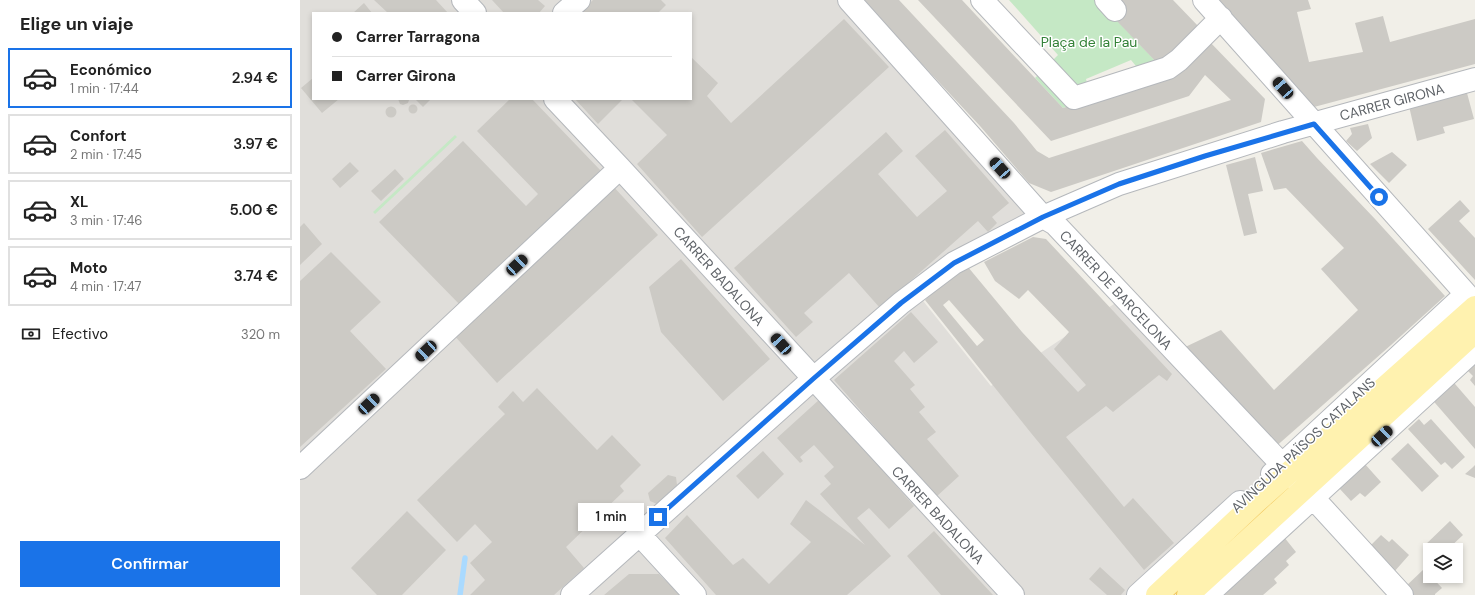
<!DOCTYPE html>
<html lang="es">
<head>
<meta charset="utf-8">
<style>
  body { margin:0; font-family:"DM Sans",sans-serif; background:#f2f2f2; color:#222; height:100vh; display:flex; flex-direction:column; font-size:15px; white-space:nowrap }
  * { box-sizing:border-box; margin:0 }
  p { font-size:13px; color:#767676 }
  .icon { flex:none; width:22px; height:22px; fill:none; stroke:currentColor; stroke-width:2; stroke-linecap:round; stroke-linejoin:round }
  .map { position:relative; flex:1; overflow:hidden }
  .side { display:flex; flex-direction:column; background:#fff; width:300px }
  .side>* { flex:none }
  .guide { position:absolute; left:12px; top:12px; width:380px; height:88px; border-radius:0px; box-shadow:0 2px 6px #0003; display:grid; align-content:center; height:88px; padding:0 20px; background:#fff }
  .fabs { position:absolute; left:1123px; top:543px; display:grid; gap:8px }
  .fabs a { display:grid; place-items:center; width:40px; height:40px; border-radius:0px; background:#fff; box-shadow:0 2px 6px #0003; font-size:20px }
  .end { position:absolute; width:18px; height:18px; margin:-9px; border:5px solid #1a73e8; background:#fff; box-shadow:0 0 0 2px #fff }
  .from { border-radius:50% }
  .bubble { position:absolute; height:28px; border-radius:0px; background:#fff; box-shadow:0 2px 6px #0003; font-size:13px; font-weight:600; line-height:28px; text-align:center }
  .car { position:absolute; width:12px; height:24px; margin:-12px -6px; border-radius:5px; box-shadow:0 0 3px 1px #0007; background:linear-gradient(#222 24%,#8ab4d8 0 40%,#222 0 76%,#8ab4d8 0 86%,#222 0) }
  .guide b { display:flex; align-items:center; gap:14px; height:38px; font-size:15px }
  .guide b+b { border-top:1px solid #e0e0e0 }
  .guide i { width:10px; height:10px; background:#222 }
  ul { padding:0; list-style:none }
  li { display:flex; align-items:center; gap:12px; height:60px; margin:0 8px 6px; padding:0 12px; border:2px solid #e0e0e0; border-radius:0px }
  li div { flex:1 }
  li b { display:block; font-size:15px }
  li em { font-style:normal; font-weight:600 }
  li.selected { border-color:#1a73e8 }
  li>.icon { width:36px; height:36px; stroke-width:1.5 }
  h2 { padding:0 20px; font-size:18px; line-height:48px }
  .pay { display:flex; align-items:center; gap:10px; height:44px; padding:0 20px; font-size:15px }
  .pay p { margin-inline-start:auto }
  .button { display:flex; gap:8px; margin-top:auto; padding:8px 20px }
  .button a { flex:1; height:46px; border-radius:0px; background:#1a73e8; color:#fff; font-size:16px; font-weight:600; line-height:46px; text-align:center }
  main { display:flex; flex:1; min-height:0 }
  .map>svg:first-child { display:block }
</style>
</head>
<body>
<main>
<section class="side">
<h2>Elige un viaje</h2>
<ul>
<li class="selected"><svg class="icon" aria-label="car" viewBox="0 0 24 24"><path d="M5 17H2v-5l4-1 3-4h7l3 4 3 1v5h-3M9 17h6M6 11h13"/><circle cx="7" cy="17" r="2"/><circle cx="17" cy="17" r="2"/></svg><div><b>Económico</b><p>1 min · 17:44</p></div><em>2.94 €</em></li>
<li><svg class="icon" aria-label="car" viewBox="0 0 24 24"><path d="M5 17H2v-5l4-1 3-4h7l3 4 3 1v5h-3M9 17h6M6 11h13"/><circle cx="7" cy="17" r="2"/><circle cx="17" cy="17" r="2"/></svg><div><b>Confort</b><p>2 min · 17:45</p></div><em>3.97 €</em></li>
<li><svg class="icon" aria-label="car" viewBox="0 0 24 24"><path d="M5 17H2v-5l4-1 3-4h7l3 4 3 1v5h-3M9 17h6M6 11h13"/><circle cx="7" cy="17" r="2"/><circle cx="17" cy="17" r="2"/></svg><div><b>XL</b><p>3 min · 17:46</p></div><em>5.00 €</em></li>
<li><svg class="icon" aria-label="car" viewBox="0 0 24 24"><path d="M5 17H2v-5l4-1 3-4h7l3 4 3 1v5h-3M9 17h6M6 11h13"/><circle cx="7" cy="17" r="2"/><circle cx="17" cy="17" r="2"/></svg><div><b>Moto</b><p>4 min · 17:47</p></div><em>3.74 €</em></li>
</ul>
<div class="pay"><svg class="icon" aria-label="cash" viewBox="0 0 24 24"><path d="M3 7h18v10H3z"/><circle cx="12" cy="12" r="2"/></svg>Efectivo<p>320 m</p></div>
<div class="button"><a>Confirmar</a></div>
</section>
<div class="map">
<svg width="1175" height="595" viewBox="0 0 1175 595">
  <rect width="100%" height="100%" fill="#f1efe8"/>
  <path fill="#e0deda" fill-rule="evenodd" d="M 0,0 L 549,0 L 743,217 L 616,292 L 691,386 L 823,298 L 989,473 L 852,595 L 0,595 ZM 13,13 L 391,13 L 391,99 L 13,99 Z"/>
  <path fill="#c5e8c5" d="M 709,0 L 798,0 L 859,65 L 840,71 L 831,60 L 786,79 L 791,99 L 763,108 L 735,78 L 758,55 Z
    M 155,135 L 157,137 L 75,214 L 73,212 Z"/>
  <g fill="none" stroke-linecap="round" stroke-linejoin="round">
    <path stroke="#aadaff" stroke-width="5.5" d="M 160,595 L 165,558"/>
  </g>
  <path fill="#cccac5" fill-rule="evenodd" d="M 74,0 L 136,0 L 148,13 L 88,13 Z
    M 192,0 L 238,0 L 245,6 L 239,13 L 204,13 Z
    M 293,0 L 361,0 L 366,5 L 358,13 L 279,13 Z
    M 562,0 L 599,0 L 714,123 L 737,151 L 749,158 L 931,100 L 905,75 L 889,96 L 751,141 L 618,0 L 662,0 L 763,108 L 862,76 L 908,40 L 965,99 L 961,122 L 751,192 L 729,183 L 680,126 Z
    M 817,0 L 873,0 L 899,27 L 859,65 L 815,19 Z
    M 916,0 L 1008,0 L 1011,9 L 997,12 L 1009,62 L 1063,52 L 1055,23 L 1083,16 L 1090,42 L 1175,19 L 1175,64 L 1014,107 Z
    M 64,3 L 72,13 L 53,13 Z
    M 544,19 L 589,67 L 402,237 L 337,164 L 367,135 L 331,99 L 391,99 L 391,57 L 418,83 L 407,96 L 431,123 Z
    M 13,78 L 13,99 L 39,99 L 22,113 L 1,88 Z
    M 1167,93 L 1174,119 L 1143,127 L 1145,133 L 1117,141 L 1109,106 Z
    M 98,99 L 108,99 L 109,100 L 108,103 L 103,105 L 100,104 Z
    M 115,99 L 131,99 L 123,107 Z
    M 210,99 L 232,99 L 303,173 L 163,308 L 79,222 L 163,141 L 226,206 L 238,194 L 177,131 Z
    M 275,99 L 323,99 L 298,124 Z
    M108.5 109a4.5 4.5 0 1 1 9 0a4.5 4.5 0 1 1-9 0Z
    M85.5 112a5.5 5.5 0 1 1 11 0a5.5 5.5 0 1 1-11 0Z
    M 1068,124 L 1072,138 L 1057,151 L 1046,141 L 1052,134 L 1050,128 Z
    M 645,130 L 709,203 L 692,217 L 697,223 L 688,232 L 678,221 L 580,308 L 549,273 L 504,313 L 513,322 L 496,337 L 434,268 L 586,132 L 603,151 L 578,174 L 617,217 L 647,191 L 615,156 Z
    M 1002,141 L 1017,158 L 1075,219 L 1145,296 L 1091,345 L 973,449 L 881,349 L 921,330 L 974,390 L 1058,310 L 1021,269 L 1044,248 L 986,188 L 974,190 L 961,153 Z
    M 1092,152 L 1107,165 L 1089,183 L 1070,164 Z
    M 955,157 L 963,191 L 948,194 L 957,233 L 944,236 L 926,165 Z
    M 50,162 L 59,171 L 40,188 L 32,179 Z
    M 95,169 L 104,179 L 81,201 L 71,191 Z
    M 312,185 L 358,235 L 197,383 L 152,333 Z
    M 1160,200 L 1170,211 L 1159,221 L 1175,238 L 1175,280 L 1128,229 Z
    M 4,223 L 22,244 L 0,265 L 0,227 Z
    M 733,237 L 746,239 L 872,374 L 867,381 L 859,375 L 813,412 L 806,406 L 766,437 L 824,507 L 833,498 L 874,543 L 844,570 L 731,433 L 625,300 L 648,279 L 668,267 L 722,332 L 778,392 L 786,385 L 754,349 L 769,332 L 728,290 L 719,299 L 695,281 L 684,262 ZM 649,300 L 684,340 L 677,346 L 643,305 Z
    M 31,252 L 81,302 L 50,331 L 86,369 L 0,447 L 0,281 Z
    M 381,259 L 470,359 L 423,401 L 361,332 L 349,287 Z
    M 611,312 L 638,342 L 614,363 L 604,351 L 594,361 L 615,385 L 610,389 L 625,407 L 619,412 L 636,432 L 627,439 L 659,476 L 636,497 L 534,380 Z
    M 1175,361 L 1175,386 L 1170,380 L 1173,376 L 1166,369 Z
    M 1149,377 L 1175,407 L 1175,449 L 1129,396 Z
    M 237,388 L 297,450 L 312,435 L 341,465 L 320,486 L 324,491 L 266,547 L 284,568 L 254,595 L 170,595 L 185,580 L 170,563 L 192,542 L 175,524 L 157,542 L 117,500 L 205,414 L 198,407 L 213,391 L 223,402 Z
    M 520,399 L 614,506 L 589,529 L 569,508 L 557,518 L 591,556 L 547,595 L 416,595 L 365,538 L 387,515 L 433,565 L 443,558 L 469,584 L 511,542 L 490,524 L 506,500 L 565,545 L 520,494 L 531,484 L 524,476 L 534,467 L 514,445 L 500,457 L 503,461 L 500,463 L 477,438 Z
    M 1119,419 L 1124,425 L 1131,419 L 1165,457 L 1152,469 L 1145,462 L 1141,465 L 1108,429 Z
    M 1108,443 L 1139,476 L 1122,492 L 1091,459 Z
    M 463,451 L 484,474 L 458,499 L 436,476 Z
    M 1064,463 L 1081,482 L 1065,497 L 1060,493 L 1051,501 L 1039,488 Z
    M 1175,465 L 1175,478 L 1165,474 L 1172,468 Z
    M 368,475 L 376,477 L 377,485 L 357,504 L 350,501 L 348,493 Z
    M 107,511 L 146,550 L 102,595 L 77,595 L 51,568 Z
    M 1150,521 L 1163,535 L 1147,550 L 1130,550 L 1130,554 L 1123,547 Z
    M 634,531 L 693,595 L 641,595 L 607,556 Z
    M 1081,535 L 1089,542 L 1092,539 L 1109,555 L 1094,572 L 1068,548 Z
    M 984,537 L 996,552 L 986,561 L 989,565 L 974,579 L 977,583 L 963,595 L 916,595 Z
    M 800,567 L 825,590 L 821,595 L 807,595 L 789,579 Z
    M 1124,569 L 1142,588 L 1135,594 L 1135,595 L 1110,595 L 1104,588 Z
    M 329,574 L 359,574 L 380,595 L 304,595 Z"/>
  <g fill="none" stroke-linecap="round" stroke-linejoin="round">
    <g stroke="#b5b8bc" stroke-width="24">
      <path id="minor" d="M 163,0 L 175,13
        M 549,0 L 743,217 L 755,224 L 1005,489 L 1102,595
        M 682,0 L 774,98 L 868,68 L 879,60 L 921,18
        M 806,0 L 815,10
        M 904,0 L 1175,304
        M 264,13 L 279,0
        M 255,99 L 320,168 L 713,595
        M 0,468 L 320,168
        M 972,474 L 1166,294
        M 339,534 L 395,595
        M 272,595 L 513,379 L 601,303 L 654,263 L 743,217 L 819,184 L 983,132 L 1175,79
        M 838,595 L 940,502
        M 907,595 L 1175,349"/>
    </g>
    <g stroke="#f2c960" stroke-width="24">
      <path id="major" d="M 857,595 L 956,502 L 1175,307
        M 888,595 L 1175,332"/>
    </g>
    <use href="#minor" stroke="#fff" stroke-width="22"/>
    <use href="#major" stroke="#fff2af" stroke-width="22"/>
  </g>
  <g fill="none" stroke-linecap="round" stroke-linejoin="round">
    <path stroke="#1a73e8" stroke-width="5" d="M 358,517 L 513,379 L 601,303 L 654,263 L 743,217 L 819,184 L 905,156 L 1014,124 L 1079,197"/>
  </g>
  <g text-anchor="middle" stroke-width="3" stroke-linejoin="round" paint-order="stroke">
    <g font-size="14" fill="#348238" stroke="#fff">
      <text x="789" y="47">Plaça de la Pau</text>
    </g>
    <g font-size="14" fill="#5f6368" stroke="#fff">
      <text transform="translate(1092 102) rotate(-15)" y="5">CARRER GIRONA</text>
      <text transform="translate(419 276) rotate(48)" y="5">CARRER BADALONA</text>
      <text transform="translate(816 290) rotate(47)" y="5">CARRER DE BARCELONA</text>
      <text transform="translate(1003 445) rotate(-43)" y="5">AVINGUDA PAÏSOS CATALANS</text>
      <text transform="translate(638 515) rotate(47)" y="5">CARRER BADALONA</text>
    </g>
  </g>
</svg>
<div class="fabs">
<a><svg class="icon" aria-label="layers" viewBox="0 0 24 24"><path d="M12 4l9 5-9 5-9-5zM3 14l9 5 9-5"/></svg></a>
</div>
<i class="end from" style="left:1079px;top:197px"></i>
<i class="end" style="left:358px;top:517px"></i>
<div class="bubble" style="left:278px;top:503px;width:66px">1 min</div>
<i class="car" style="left:983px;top:88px;rotate:319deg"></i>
<i class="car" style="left:700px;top:168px;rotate:318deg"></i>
<i class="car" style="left:217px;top:265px;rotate:47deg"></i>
<i class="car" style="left:481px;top:344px;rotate:318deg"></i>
<i class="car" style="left:126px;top:351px;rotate:227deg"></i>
<i class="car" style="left:69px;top:404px;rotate:47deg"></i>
<i class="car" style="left:1082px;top:436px;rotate:47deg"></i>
<div class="guide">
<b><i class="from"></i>Carrer Tarragona</b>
<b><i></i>Carrer Girona</b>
</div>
</div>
</main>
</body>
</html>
